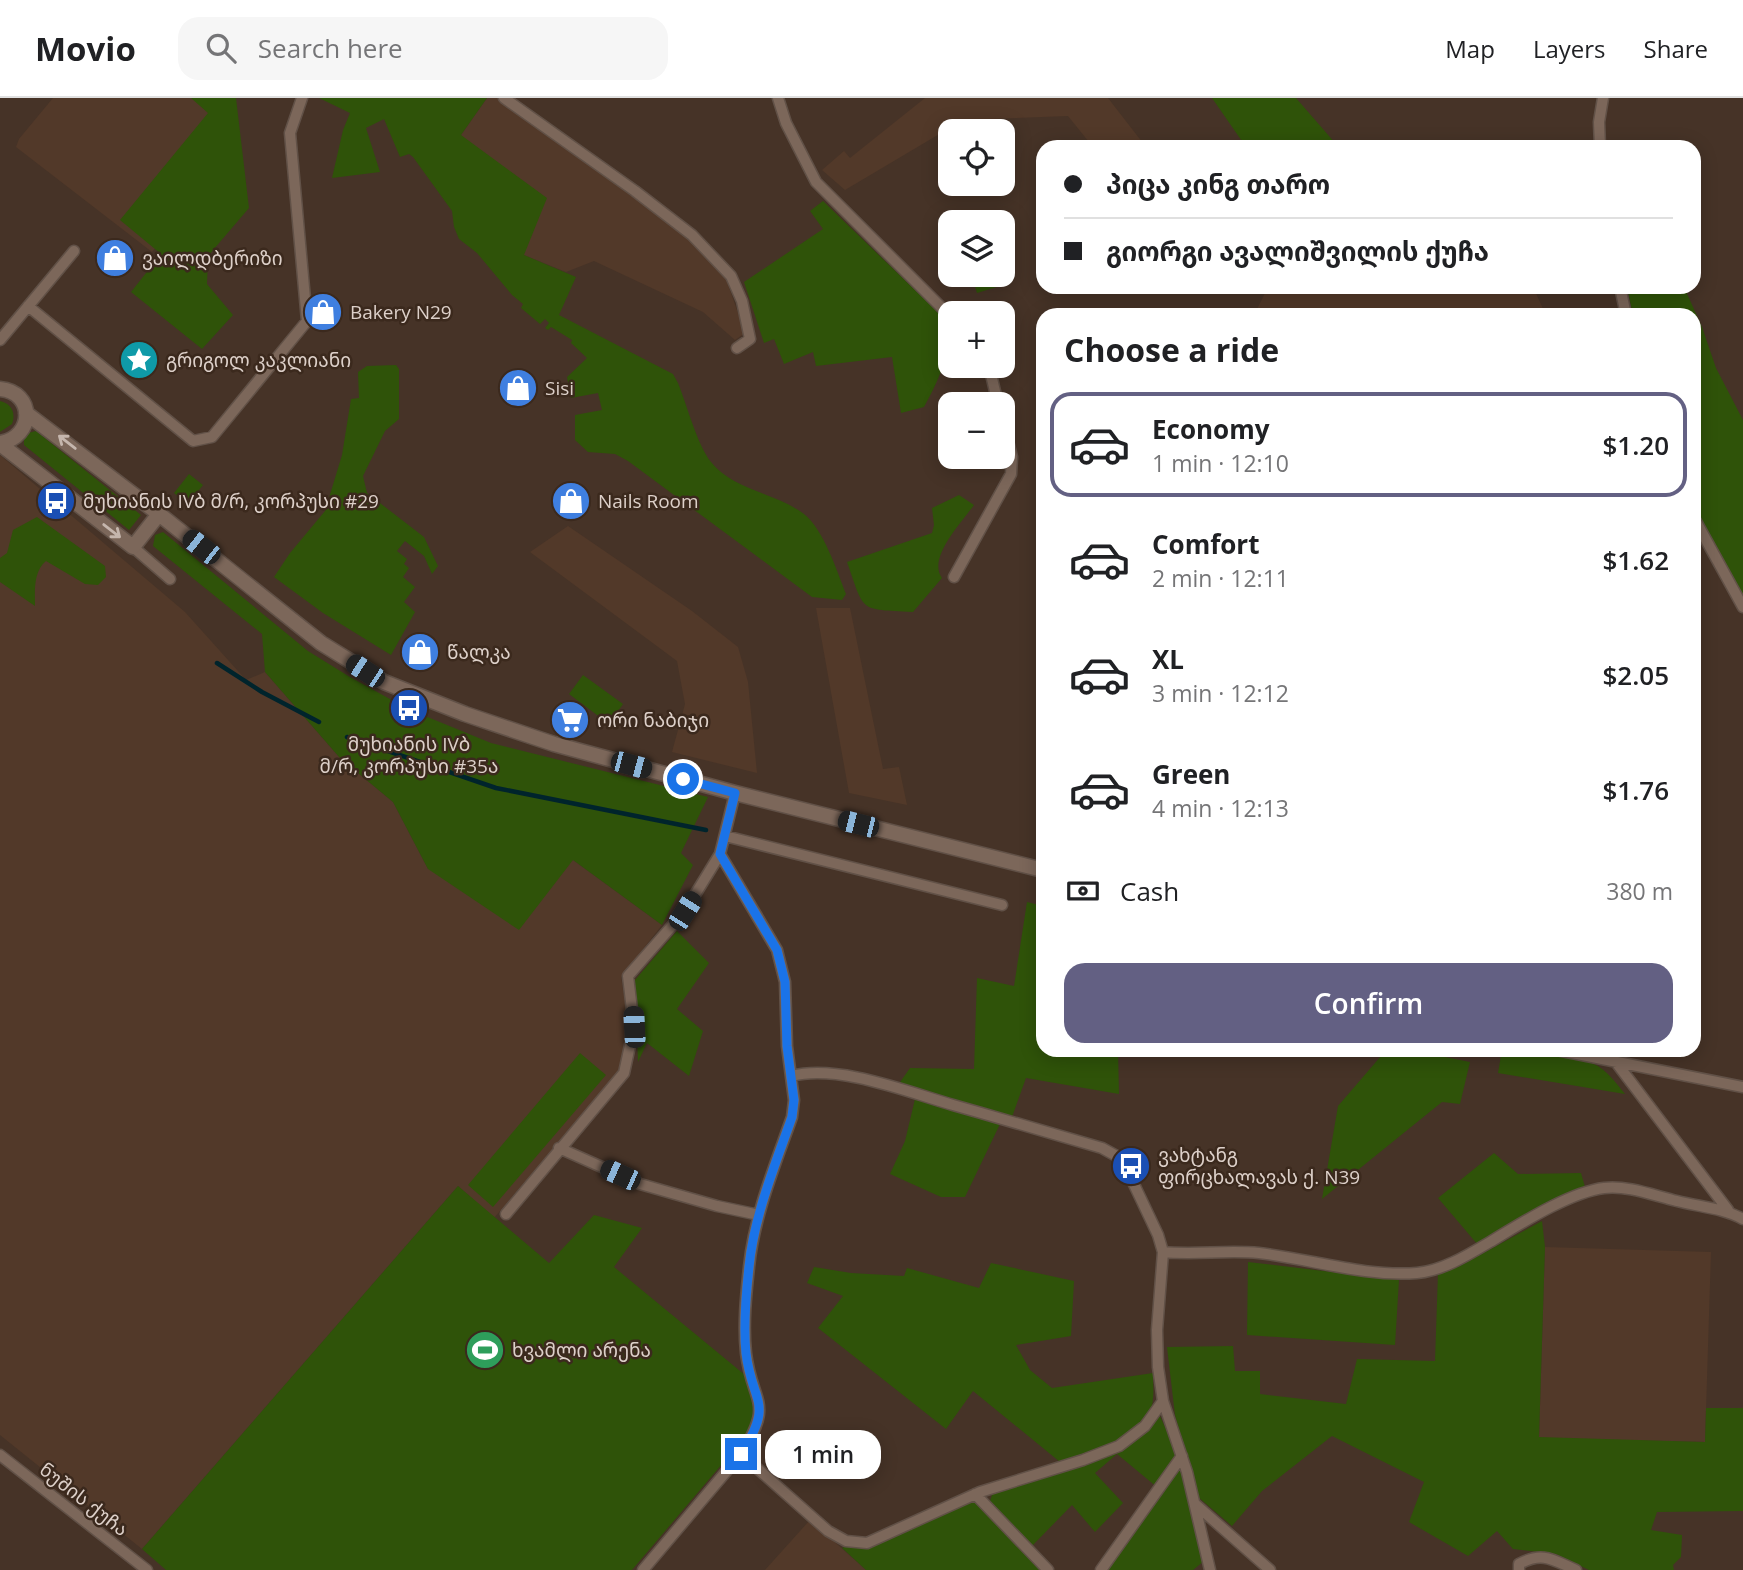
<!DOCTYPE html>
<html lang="en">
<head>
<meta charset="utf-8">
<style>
  body { margin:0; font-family:"Open Sans","Noto Sans Georgian",sans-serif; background:#f6f6f6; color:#202124; height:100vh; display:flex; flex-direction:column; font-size:26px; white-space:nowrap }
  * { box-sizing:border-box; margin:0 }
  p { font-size:23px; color:#757577 }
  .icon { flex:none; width:38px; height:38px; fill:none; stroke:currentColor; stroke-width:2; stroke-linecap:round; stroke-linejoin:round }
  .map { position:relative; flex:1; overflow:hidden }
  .details { position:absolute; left:1036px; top:210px; width:665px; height:749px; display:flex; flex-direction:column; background:#fff; border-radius:21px; box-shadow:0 4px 18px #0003 }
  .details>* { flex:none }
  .top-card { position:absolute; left:1036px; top:42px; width:665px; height:154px; border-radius:21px; box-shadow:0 4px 18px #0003; display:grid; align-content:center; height:154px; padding:0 28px; background:#fff }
  .buttons { position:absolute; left:938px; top:21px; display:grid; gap:14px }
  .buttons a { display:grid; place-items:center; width:77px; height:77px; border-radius:14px; background:#fff; box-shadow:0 4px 18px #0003; font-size:35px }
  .end { position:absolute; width:32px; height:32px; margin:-16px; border:9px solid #1a73e8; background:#fff; box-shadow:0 0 0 4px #fff }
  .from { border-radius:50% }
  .bubble { position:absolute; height:49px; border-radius:21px; background:#fff; box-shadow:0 4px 18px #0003; font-size:23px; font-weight:600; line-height:49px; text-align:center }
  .car { position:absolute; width:21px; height:42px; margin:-21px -10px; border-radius:9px; box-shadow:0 0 5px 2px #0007; background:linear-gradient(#222 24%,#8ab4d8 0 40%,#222 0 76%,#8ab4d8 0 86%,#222 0) }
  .top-card b { display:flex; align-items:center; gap:24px; height:66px; font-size:26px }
  .top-card b+b { border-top:2px solid #e0e0e0 }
  .top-card i { width:18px; height:18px; background:#202124 }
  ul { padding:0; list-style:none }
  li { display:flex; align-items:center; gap:21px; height:105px; margin:0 14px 10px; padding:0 14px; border:4px solid transparent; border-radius:21px }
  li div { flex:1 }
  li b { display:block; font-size:26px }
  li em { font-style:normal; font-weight:600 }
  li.active { border-color:#636083 }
  li>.icon { width:63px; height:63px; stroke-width:1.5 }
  h2 { padding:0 28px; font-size:32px; line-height:84px }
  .pay { display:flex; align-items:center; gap:18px; height:77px; padding:0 28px; font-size:26px }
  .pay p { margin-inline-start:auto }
  .button { display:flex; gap:14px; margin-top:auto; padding:14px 28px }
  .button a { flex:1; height:80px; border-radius:21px; background:#636083; color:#fff; font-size:28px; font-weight:600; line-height:80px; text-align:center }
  header { display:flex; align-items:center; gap:42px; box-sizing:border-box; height:98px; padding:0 35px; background:#fff; border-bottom:2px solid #e0e0e0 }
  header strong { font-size:33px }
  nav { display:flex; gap:38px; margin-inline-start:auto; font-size:24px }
  .search { width:490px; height:63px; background:#f6f6f6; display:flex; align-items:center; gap:18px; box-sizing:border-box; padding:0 24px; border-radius:21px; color:#757577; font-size:26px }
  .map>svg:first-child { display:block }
</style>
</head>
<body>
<header>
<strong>Movio</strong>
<div class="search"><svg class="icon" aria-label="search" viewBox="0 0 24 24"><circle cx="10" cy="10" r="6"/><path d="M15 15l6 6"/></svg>Search here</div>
<nav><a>Map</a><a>Layers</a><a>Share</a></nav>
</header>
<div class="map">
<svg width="1743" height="1472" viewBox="0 0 1743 1472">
  <rect width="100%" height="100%" fill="#463327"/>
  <path fill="#523929" d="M 53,0 L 229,0 L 233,53 L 152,154 L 16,49 L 19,41 Z
    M 487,0 L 498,0 L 688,139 L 724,175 L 745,235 L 735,242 L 703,214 L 594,163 L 566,174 L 524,157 L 461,37 Z
    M 925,0 L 1108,0 L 1146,49 L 1093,49 L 1068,18 L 963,22 L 845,92 L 822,72 L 844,53 L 850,60 Z
    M 1268,189 L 1533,189 L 1546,217 L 1260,217 L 1257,211 Z
    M 0,357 L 185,514 L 246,582 L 265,574 L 340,660 L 393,704 L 428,771 L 573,762 L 662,827 L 621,879 L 629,931 L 624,967 L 494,1120 L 458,1088 L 142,1451 L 0,1337 Z
    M 568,428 L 692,513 L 738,549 L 748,584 L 757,675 L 672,654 L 685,606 L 677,563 L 530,454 Z
    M 816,510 L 850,510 L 883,671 L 899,669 L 907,707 L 849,695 Z
    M 1545,1149 L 1711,1154 L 1705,1344 L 1539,1340 Z
    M 810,1422 L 866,1472 L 765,1472 Z"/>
  <path fill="#2f5309" d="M 191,0 L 236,0 L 249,110 L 208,158 L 207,186 L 233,217 L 202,251 L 131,194 L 161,156 L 120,122 L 208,15 Z
    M 319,0 L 487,0 L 461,37 L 547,100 L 524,157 L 576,179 L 559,217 L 673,276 L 678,285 C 687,307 697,346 711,364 C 733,392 776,395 804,416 C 824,432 837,473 846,496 L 842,502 L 812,499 L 628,363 L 615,356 L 588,354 L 575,342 L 575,317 L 602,312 L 598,295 L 571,300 L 567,279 L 587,260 L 571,245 L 572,242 L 551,229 L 548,232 L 545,230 L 549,225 L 545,221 L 540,226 L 521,210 L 523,206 L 512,197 L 477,155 L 459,141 L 454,129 L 452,113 L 413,59 L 409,56 L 400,59 L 384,21 L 366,30 L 380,74 L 332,80 L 343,32 L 350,15 Z
    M 1212,0 L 1296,0 L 1336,46 L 1332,49 L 1246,49 Z
    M 823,103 L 950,226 C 950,257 939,282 924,309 L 901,315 L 892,259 L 816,268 L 813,254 L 784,266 L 774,241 L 764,245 L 744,184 L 823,131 L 810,113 Z
    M 990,177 L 996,177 L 1000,188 L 977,195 L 973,182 Z
    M 1627,189 L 1684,189 L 1702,229 L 1716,270 L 1743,322 L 1743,500 L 1694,410 L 1694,217 L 1633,217 Z
    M 396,267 L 399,271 L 399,321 L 385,333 L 363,378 L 367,395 L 424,439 L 438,468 L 432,476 L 424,458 L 405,443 L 397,453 L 407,461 L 404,466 L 409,470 L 403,479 L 415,489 L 404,504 L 415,514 L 391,557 L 323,515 L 274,479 L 290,455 L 325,413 L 342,357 L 351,301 L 359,300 L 358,274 L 367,268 Z
    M 0,303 C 12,306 16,315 12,326 L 0,334 Z
    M 36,333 L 141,417 L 129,432 L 24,347 L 24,341 L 28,335 Z
    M 189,376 L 203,387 L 188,406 L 174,395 Z
    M 959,397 L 974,407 C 962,424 927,460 942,480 L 913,514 C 858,511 865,515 847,464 L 932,435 L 934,427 L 932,410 Z
    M 37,419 L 105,468 L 106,479 L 98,487 L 85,486 L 46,463 C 33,474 35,493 35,508 L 0,484 L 0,460 L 7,455 L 13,432 Z
    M 163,434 L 308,553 L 350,579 L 408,611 L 491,645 L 708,699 L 681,755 L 693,767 L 662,827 L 573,762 L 519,832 L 428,771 L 393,704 L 340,660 L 265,574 L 262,536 L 153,448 L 155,437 Z
    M 583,577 L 623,606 L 609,626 L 569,596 Z
    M 1027,804 L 1043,808 L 1043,952 L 1118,952 L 1119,996 L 1026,980 L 1012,1019 L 898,987 L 910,970 L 974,971 L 977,880 L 1014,888 Z
    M 677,833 L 709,865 L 677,911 L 703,933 L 689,978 L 647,945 L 638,964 L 635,882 Z
    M 1502,952 C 1528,952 1569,957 1594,966 C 1607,972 1616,985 1625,996 L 1498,975 Z
    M 580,955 L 606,977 L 493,1109 L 468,1087 Z
    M 1435,957 L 1470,964 L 1460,1006 L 1442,1004 L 1322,1101 L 1338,1008 L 1381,958 Z
    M 915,1001 L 1000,1026 L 965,1099 L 941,1099 L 890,1076 L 905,1043 Z
    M 1494,1055 L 1518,1076 L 1581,1075 L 1585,1089 L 1534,1112 L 1478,1147 L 1438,1100 Z
    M 458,1088 L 549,1165 L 594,1117 L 642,1130 L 614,1169 L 745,1277 L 755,1317 L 751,1332 L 632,1472 L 166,1472 L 142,1451 Z
    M 1542,1123 L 1545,1149 L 1539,1339 L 1705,1344 L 1706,1310 L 1743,1310 L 1743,1413 L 1657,1414 L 1651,1432 L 1682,1437 L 1681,1459 L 1673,1467 L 1674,1472 L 1589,1472 L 1556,1456 L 1513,1451 L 1497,1433 L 1468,1458 L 1409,1424 L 1424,1384 L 1332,1338 L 1262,1393 L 1232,1428 L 1198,1399 L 1175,1317 L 1167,1249 L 1233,1248 L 1235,1273 L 1260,1273 L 1260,1296 L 1346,1306 L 1357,1261 L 1435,1263 L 1438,1175 L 1458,1169 Z
    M 1248,1164 L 1399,1182 L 1395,1247 L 1247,1237 Z
    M 991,1165 L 1074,1183 L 1071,1238 L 1016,1247 L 1030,1272 L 1052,1290 L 1153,1275 C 1153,1287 1155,1302 1150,1314 C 1134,1346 1091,1356 1060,1364 L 973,1293 L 946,1331 L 818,1230 L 843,1198 L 807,1185 L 814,1169 L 851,1175 L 904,1178 L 907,1170 L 979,1190 Z
    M 1160,1318 L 1177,1356 L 1158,1390 L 1117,1356 L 1095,1375 L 1123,1405 L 1095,1434 L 1072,1407 L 1032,1448 L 990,1403 L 993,1394 L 1120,1351 L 1148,1333 Z
    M 1180,1367 L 1204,1463 L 1193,1472 L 1106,1472 Z
    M 973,1402 L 1040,1472 L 866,1472 L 842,1450 L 848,1447 L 870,1448 L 891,1441 Z"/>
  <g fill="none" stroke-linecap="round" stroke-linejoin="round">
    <path stroke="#00242c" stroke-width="4.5" d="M 217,565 L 262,594 L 319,624
      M 347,639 L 496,690 L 706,732"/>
    <g stroke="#615147" stroke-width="13">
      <path id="street" d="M 504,0 L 635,93 L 692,137 L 731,178 L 742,203 L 750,241 L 737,250
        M 778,0 L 786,25 L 816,84 L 950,218
        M 1600,49 L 1599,24 L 1603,0
        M 1620,189 L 1626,217
        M 28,208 L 193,343 L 212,339 L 307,223 L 290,35 L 302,0
        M 0,242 L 74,153
        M 989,268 L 998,306
        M 1694,420 L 1743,509
        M 133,449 L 170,481
        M 954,479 L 1011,376 L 1012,359 L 1003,323
        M 725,738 L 1002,807
        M 1557,952 L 1743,989
        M 1615,963 L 1728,1112
        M 792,978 C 838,966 908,994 953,1007 C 1003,1021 1053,1036 1102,1050 L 1122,1061 L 1158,1137 L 1163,1154 L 1157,1232 L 1158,1269 L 1163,1303 L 1187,1374 L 1210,1472
        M 559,1050 L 640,1086 L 717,1108 L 759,1117
        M 506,1116 L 624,975 L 634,929 L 628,878 L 685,813 L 720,756 L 735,695
        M 1163,1154 C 1195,1157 1227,1152 1259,1155 C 1311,1161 1364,1179 1417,1175 C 1442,1173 1468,1157 1490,1144 C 1520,1126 1570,1094 1604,1090 C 1628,1087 1655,1098 1677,1103 C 1700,1109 1723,1110 1743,1121
        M 741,1356 L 828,1433 L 846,1443 L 867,1445 L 980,1394 L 1083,1362 L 1119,1348 L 1145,1328 L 1163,1303
        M 0,1357 L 147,1472
        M 975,1396 L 1048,1472
        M 1195,1406 L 1270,1472
        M 643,1472 L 741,1356 C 775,1303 752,1306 746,1255 C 743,1227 746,1197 749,1169 C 754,1118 775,1067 792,1019 L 794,1002 L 787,948 L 785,884 L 777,852 L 720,756
        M 1101,1472 L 1182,1358
        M 1519,1472 L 1519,1466 C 1543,1453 1553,1462 1576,1472"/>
    </g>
    <g stroke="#615147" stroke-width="17">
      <path id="secondary" d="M 0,291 C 35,294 35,339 0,345
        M 26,315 L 159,416 L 321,545 L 384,584 L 465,616 L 554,646 L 735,695 L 1043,772
        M 0,346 L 133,449 L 159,416"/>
    </g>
    <use href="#street" stroke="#7c675a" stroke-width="10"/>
    <use href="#secondary" stroke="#7c675a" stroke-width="14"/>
  </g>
  <defs><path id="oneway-shaft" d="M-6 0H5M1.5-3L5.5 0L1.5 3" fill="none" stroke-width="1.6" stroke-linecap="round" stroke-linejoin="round" transform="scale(1.75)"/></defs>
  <g stroke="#c5b6ad">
    <use href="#oneway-shaft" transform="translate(67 344) rotate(-142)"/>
    <use href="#oneway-shaft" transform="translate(112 433) rotate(38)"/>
  </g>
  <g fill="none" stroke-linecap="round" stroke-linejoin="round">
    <path stroke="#1a73e8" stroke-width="9" d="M 683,681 L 735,695 L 720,756 L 777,852 L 785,884 L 787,948 L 794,1002 L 792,1019 C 775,1067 754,1118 749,1169 C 746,1196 743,1227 746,1255 C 752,1306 775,1303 741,1356"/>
  </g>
  <defs>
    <g id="shop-disc" transform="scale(2.0125)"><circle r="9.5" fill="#3f7fe0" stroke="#3b291d"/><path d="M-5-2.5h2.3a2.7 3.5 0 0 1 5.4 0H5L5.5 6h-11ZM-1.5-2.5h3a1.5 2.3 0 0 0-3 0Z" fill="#fff"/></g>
    <g id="sight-disc" transform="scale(2.0125)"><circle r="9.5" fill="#0f9aa8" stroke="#3b291d"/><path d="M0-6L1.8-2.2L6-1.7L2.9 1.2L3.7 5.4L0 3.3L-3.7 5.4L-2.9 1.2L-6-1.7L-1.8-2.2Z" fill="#fff"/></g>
    <g id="bus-disc" transform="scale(2.0125)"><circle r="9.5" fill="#1a4fb4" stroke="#3b291d"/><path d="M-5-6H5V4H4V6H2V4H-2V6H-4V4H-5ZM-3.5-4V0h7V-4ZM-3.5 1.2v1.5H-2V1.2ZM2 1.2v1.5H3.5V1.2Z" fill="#fff"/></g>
    <g id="supermarket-disc" transform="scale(2.0125)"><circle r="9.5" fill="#3f7fe0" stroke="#3b291d"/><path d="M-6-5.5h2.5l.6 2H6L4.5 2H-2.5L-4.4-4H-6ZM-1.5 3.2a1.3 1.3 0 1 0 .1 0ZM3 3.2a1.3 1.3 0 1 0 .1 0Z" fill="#fff"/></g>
    <g id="stadium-disc" transform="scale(2.0125)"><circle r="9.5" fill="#2e9e5b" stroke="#3b291d"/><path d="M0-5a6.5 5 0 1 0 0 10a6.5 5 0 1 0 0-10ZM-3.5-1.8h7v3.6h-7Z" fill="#fff"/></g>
  </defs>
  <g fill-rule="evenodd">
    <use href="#shop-disc" x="115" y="160"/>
    <use href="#shop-disc" x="323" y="214"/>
    <use href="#sight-disc" x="139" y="262"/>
    <use href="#shop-disc" x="518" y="290"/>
    <use href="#bus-disc" x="56" y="403"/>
    <use href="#shop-disc" x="571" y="403"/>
    <use href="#shop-disc" x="420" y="554"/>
    <use href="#bus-disc" x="409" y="610"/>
    <use href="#supermarket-disc" x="570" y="622"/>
    <use href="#bus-disc" x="1131" y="1068"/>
    <use href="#stadium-disc" x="485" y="1252"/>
  </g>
  <g text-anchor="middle" stroke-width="5" stroke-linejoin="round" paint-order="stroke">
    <g font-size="19" fill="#ddd0c9" stroke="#3b291d" text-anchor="start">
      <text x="142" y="167">ვაილდბერიზი</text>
      <text x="350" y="221">Bakery N29</text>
      <text x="166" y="269">გრიგოლ კაკლიანი</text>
      <text x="545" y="297">Sisi</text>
      <text x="83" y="410">მუხიანის IVბ მ/რ, კორპუსი #29</text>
      <text x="598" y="410">Nails Room</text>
      <text x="447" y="561">წალკა</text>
      <text x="597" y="629">ორი ნაბიჯი</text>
      <text x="409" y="653" text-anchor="middle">მუხიანის IVბ<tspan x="409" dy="22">მ/რ, კორპუსი #35ა</tspan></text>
      <text x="1158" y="1064">ვახტანგ<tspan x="1158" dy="22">ფირცხალავას ქ. N39</tspan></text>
      <text x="512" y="1259">ხვამლი არენა</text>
    </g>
    <g font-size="19" fill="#ddd0c9" stroke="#3b291d">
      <text transform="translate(84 1401) rotate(38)" y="7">ნუშის ქუჩა</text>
    </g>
  </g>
</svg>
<div class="buttons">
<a><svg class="icon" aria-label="locate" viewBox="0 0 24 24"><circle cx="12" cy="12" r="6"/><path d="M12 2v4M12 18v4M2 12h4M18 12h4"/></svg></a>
<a><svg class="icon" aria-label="layers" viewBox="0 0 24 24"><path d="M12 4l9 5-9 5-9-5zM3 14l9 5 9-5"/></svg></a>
<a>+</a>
<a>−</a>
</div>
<i class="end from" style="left:683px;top:681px"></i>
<i class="end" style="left:741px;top:1356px"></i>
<div class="bubble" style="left:765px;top:1332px;width:116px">1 min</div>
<i class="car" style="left:201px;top:449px;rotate:308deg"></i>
<i class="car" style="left:365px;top:573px;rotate:303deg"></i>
<i class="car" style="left:631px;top:667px;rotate:105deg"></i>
<i class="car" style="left:858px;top:726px;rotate:284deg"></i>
<i class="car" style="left:685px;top:813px;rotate:32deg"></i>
<i class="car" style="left:634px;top:929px;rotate:357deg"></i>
<i class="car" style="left:620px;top:1077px;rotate:294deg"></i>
<div class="top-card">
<b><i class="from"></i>პიცა კინგ თარო</b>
<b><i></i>გიორგი ავალიშვილის ქუჩა</b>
</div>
<section class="details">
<h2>Choose a ride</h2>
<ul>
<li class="active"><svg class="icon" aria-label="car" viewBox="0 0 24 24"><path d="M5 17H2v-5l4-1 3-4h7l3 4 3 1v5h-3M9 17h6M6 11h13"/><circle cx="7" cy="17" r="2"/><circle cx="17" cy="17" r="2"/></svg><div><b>Economy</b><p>1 min · 12:10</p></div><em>$1.20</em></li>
<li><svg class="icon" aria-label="car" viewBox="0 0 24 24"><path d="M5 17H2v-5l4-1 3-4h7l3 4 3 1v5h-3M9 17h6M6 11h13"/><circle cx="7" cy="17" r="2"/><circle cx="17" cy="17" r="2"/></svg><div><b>Comfort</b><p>2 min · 12:11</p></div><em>$1.62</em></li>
<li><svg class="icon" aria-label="car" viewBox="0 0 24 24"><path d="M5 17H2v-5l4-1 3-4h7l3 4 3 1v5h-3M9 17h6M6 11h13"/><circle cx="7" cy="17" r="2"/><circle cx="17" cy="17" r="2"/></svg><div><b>XL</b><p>3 min · 12:12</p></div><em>$2.05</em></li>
<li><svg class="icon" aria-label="car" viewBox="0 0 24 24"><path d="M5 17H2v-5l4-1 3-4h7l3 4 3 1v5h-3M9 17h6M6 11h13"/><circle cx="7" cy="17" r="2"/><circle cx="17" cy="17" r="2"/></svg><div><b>Green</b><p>4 min · 12:13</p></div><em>$1.76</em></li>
</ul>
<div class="pay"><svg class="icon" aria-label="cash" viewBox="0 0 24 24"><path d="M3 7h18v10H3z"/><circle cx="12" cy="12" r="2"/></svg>Cash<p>380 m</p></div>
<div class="button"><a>Confirm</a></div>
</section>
</div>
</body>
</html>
